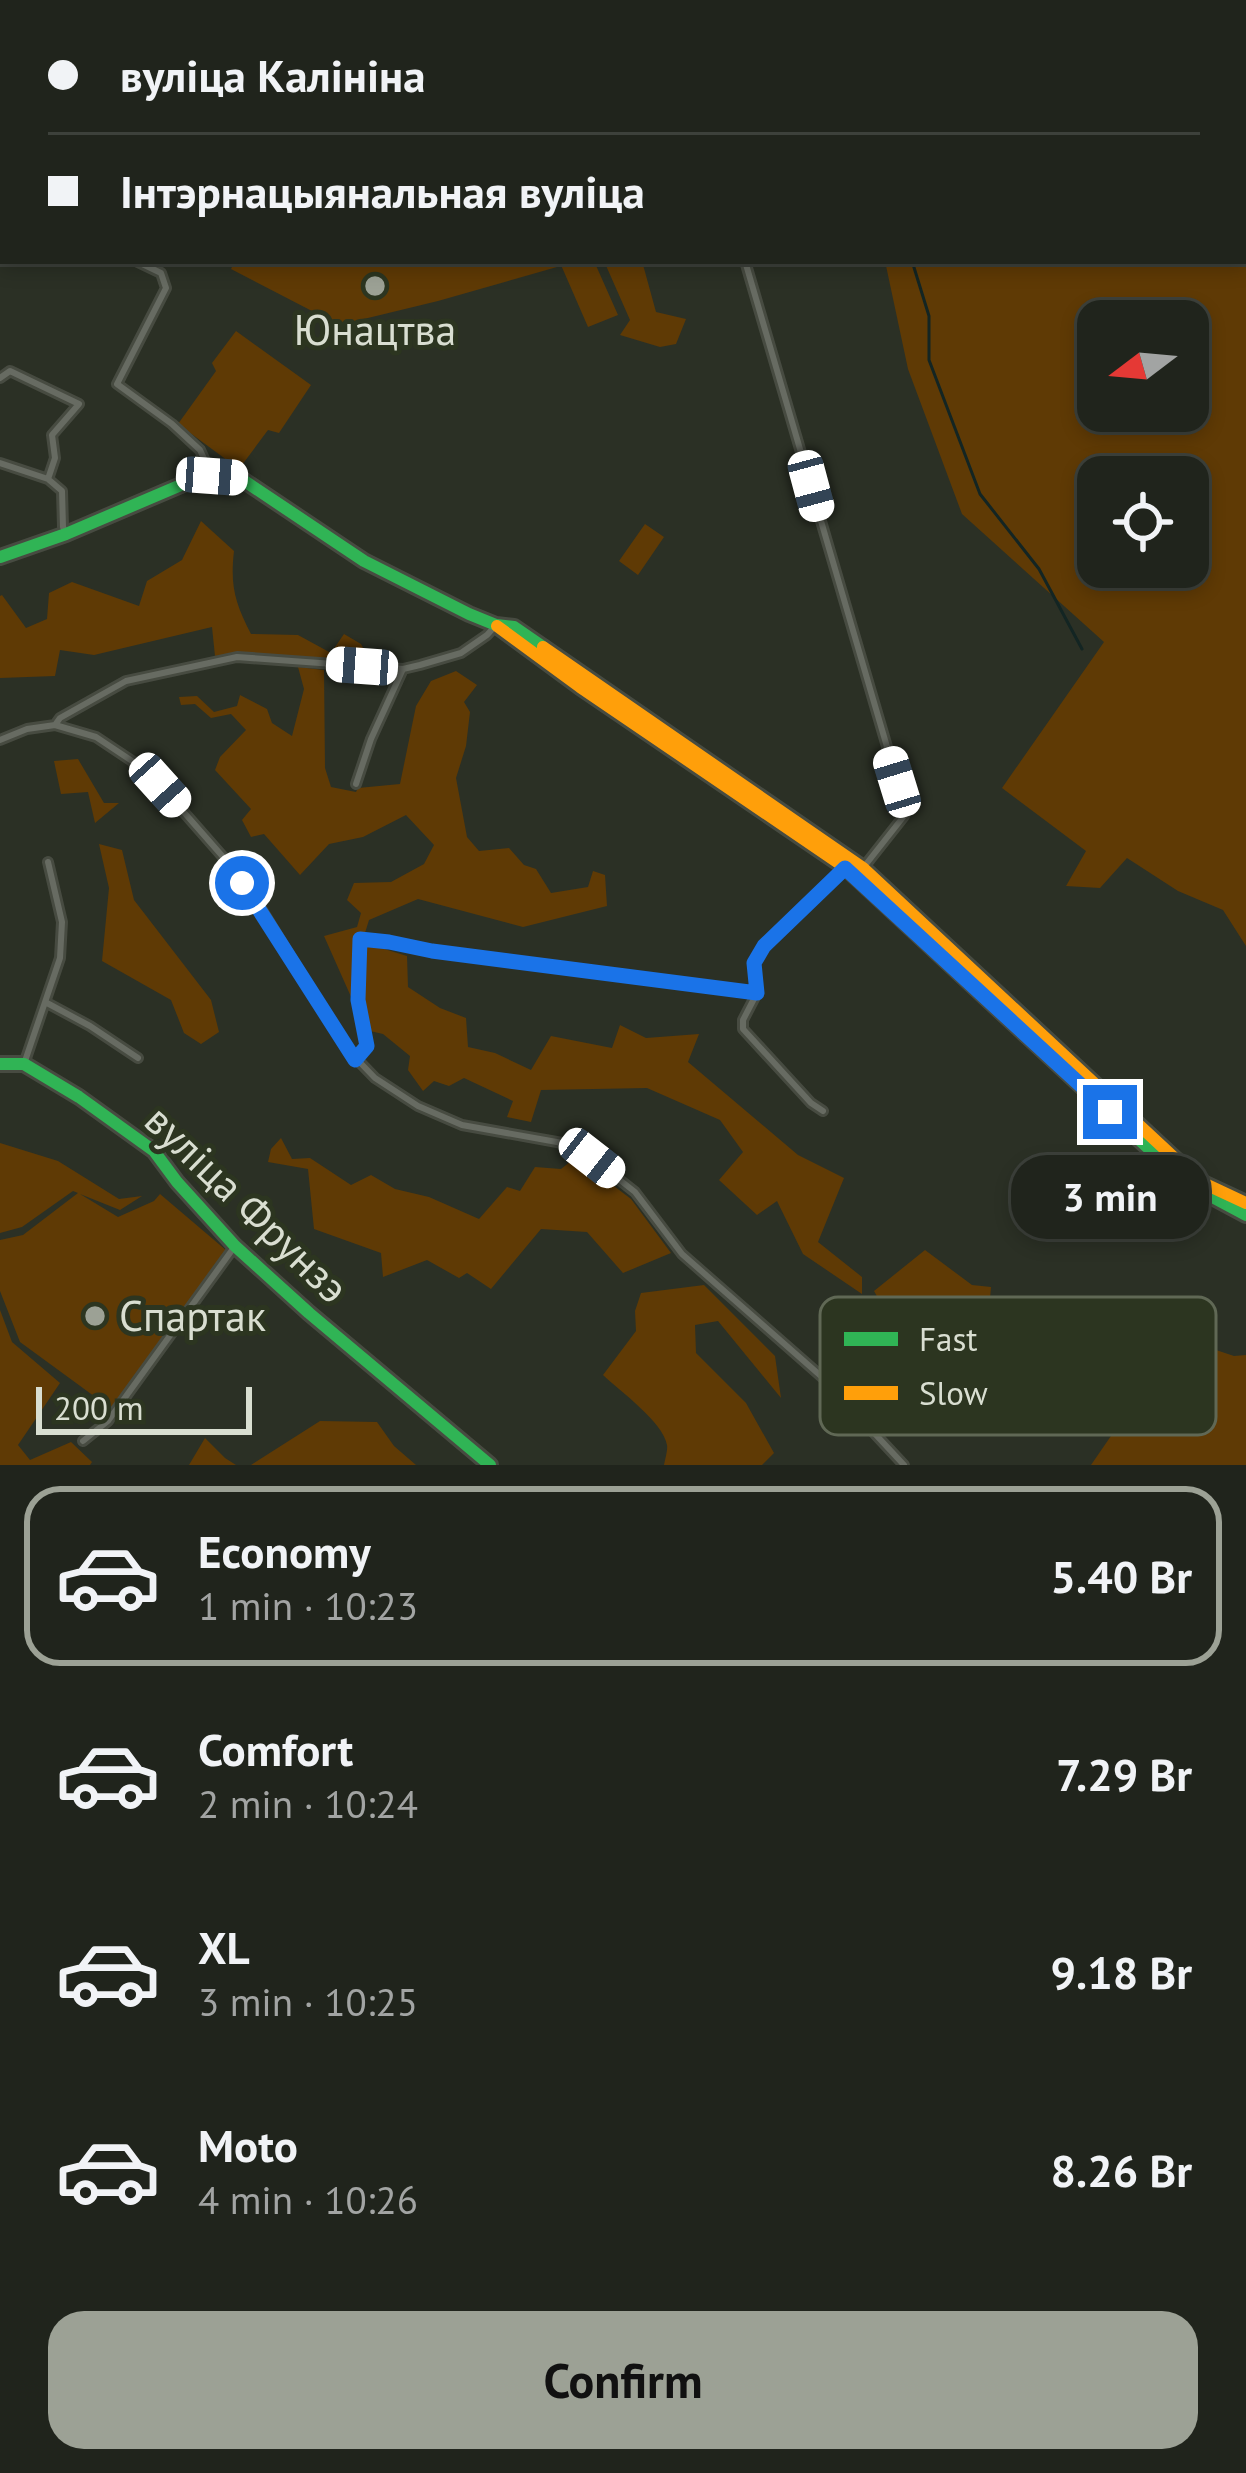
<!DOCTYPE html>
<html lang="en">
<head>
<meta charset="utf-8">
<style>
  body { margin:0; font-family:"PT Sans",sans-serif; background:#2d3029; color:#f1f3f6; height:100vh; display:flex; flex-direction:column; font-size:45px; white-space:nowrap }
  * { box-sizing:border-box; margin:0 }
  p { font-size:39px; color:#a2a4a3 }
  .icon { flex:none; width:66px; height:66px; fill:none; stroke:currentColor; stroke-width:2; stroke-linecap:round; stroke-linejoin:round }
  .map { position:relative; height:1465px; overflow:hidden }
  .side { display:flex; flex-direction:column; background:#20241c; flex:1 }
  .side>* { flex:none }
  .top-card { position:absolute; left:0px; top:0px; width:1248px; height:264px; box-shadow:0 6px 18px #0003,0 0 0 3px #3d413b; display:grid; align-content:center; height:264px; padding:0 48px; background:#20241c }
  .needle { width:78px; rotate:254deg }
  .tools { position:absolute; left:1077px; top:300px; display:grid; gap:24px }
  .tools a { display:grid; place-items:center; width:132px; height:132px; border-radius:24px; background:#20241c; box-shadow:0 6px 18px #0003,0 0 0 3px #3d413b; font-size:60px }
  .scale { position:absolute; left:36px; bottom:30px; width:216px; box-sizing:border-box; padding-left:12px; border:6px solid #d9ded1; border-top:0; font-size:33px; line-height:42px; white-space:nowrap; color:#d9ded1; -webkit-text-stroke:9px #2c3520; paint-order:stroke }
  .end { position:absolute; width:54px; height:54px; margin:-27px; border:15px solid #1a73e8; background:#fff; box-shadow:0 0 0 6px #fff }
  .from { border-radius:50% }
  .bubble { position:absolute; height:84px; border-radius:36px; background:#20241c; box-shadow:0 6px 18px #0003,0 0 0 3px #3d413b; font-size:39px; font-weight:700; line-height:84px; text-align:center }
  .car { position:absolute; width:36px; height:72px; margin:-36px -18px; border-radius:15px; box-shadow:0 0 9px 3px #0007; background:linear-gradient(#fff 24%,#345 0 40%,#fff 0 76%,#345 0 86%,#fff 0) }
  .top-card b { display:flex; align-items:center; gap:42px; height:114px; font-size:45px }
  .top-card b+b { border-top:3px solid #3d413b }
  .top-card i { width:30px; height:30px; background:#f1f3f6 }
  ul { padding:21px 0 0; list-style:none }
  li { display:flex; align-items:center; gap:36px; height:180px; margin:0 24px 18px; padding:0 24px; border:6px solid transparent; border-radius:36px }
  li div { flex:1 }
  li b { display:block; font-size:45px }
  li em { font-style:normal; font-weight:700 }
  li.active { border-color:#9ca195 }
  li>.icon { width:108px; height:108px; stroke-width:1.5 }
  .primary-button { display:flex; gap:24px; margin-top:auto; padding:24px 48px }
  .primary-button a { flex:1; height:138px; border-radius:36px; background:#9ca195; color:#111; font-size:48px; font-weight:700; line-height:138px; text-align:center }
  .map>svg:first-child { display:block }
</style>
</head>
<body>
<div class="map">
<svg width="1246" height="1465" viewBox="0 0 1246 1465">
  <rect width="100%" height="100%" fill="#2b3025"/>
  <path fill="#5f3a05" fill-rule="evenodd" d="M 647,0 L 1246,0 L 1246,946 L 1223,910 L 1178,891 L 1127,858 L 1100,888 L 1066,886 L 1086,851 L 1002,788 L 1104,642 L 962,514 L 908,369 L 885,261 L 1245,261 L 1245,3 L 649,3 ZM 1098,321 L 1188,321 L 1188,411 L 1098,411 ZM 1098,477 L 1188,477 L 1188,567 L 1098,567 Z
    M 235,261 L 555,261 L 557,267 L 438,301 L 339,325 L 231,269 Z
    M 565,261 L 594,261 L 618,315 L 588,327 L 561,265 Z
    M 604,261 L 642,261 L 656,312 L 686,319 L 676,344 L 660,347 L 620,335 L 630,320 Z
    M 236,331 L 311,385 L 279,433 L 268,430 L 239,469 L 178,424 L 216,371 L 212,363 Z
    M 201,521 L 234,551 C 230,586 235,603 251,634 L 298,635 L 331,653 L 344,634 L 361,644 L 371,662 L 239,653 L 215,656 L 212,627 L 94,655 L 60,650 L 55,676 L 0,678 L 0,596 L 2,595 L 26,628 L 47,619 L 49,593 L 72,582 L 139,606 L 147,581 L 182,560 Z
    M 645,524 L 664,537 L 638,575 L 619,561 Z
    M 298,667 L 324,670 L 325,768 L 331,787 L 356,792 L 358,788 L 400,784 L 416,706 L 431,681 L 456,671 L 477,685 L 464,702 L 470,712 L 466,746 L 456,778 L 467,837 L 479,851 L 509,848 L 524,865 L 536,869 L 551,893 L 588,887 L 593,871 L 605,875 L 607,906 L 523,927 L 418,899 L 369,920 L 365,933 L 356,939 L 356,1008 L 324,936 L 357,927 L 361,913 L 347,900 L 354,883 L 391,882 L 424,864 L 434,845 L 406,815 L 363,837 L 329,844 L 300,875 L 264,834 L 251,837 L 242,820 L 251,809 L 215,770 L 220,757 L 246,730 L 231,714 L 211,718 L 195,704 L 181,705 L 179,697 L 197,696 L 214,712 L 237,706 L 240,695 L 267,709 L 272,723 L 292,736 L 304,689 Z
    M 78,759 L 104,803 L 119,803 L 95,823 L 88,792 L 61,794 L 54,761 Z
    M 99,844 L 122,850 L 134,900 L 211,1000 L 219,1032 L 201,1044 L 184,1033 L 171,1000 L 102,961 L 109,888 Z
    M 365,943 L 407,956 L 408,987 L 440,1008 L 466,1018 L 468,1047 L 495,1053 L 531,1070 L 551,1036 L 612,1048 L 620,1025 L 646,1038 L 699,1034 L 688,1062 L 798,1155 L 844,1178 L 818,1242 L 862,1277 L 862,1294 L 803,1254 L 777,1201 L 757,1215 L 719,1180 L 743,1152 L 720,1120 L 647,1088 L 541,1090 L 531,1122 L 507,1117 L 513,1101 L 464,1078 L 449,1086 L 434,1081 L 423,1091 L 408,1070 L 410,1056 L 383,1034 L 370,1031 L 363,1002 Z
    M 281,1138 L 292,1159 L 310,1158 L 351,1185 L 371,1175 L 395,1189 L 429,1197 L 479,1219 L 507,1187 L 520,1191 L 535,1167 L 561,1169 L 576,1157 L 631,1199 L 671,1253 L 623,1273 L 587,1232 L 541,1229 L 491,1289 L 467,1273 L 459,1278 L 427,1260 L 383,1277 L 381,1253 L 314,1229 L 308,1169 L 268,1162 L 271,1149 Z
    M 0,1143 L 58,1161 L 119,1199 L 142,1196 L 120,1210 L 80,1194 L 118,1217 L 154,1201 L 160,1194 L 227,1251 L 113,1410 L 20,1342 L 0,1291 L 0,1240 L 23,1235 L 78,1193 L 73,1191 L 22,1227 L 0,1233 Z
    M 925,1250 L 972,1285 L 991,1287 L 987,1333 L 955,1363 L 887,1314 L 874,1291 Z
    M 704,1285 L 775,1356 L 781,1398 L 718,1321 L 695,1325 L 696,1353 L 746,1403 L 774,1453 L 762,1465 L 664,1465 C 665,1460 668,1449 667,1445 C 663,1422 620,1391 603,1375 L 636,1331 L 635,1311 L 641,1293 Z
    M 0,1310 L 12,1342 L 60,1383 L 18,1445 L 30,1460 L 71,1442 L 92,1462 L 90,1465 L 0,1465 Z
    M 1213,1349 L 1234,1356 L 1246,1355 L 1246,1465 L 1091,1465 L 1146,1385 L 1188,1371 Z
    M 320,1421 L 377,1422 L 394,1446 L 416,1465 L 251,1465 Z
    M 205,1438 L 225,1458 L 236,1465 L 189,1465 Z"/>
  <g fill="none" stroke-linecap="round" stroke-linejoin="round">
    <path stroke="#132523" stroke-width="3" d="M 912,261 L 929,316 L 929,360 L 980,494 L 1039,569 L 1082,649"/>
    <g stroke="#474b41" stroke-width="12">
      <path id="street" d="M 245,0 L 250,3
        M 465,0 L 468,3
        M 32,3 L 33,0
        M 217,3 L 219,0
        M 306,3 L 307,0
        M 136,261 L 161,273 L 166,288 L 117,384 L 172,424 L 200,450 L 212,476
        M 745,261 L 897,781 L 904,816 L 863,868
        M 0,378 L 10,371 L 79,404 L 52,435 L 55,458 L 48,479
        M 0,463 L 48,479 L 62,491 L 63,527 L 66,534
        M 55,725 L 60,718 L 126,681 L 237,657 L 403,669 L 420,665 L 461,653 L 487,635 L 496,625
        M 0,740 L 27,729 L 55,725 L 96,737 L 135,763 L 160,785 L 224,858 L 260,907 L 347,1049 L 375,1078 L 418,1106 L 462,1125 L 568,1144 L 592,1158 L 635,1192 L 682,1254 L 822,1377 L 904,1465
        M 356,784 L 371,739 L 403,669
        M 757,993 L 754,963 L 765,946 L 846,868
        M 47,1003 L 90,1026 L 138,1058
        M 355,1060 L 366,1046 L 358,1001 L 360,939 L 389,942 L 432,951 L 757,993 L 743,1020 L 743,1029 L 811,1103 L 823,1111
        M 24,1064 L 60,958 L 62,922 L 48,862
        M 83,1441 L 108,1421 L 235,1246"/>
    </g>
    <g stroke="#474b41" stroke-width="18">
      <path id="fast" d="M 0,557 L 66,534 L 195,479 L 212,476 L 240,478 L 364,561 L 469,614 L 496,625 L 514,627 L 543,647
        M 1026,1035 L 1158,1157 L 1203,1192 L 1246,1215
        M 0,1064 L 24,1064 L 79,1097 L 154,1151 L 177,1182 L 235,1246 L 309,1313 L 490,1465"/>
    </g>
    <g stroke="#474b41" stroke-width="18">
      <path id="slow" d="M 497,626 L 580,687 L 846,868 L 1026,1035
        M 543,647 L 863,868 L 1184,1167 L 1203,1183 L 1246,1203"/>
    </g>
    <use href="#street" stroke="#676b62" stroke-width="6"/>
    <use href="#fast" stroke="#30b455" stroke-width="12"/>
    <use href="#slow" stroke="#ff9f0a" stroke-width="12"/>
  </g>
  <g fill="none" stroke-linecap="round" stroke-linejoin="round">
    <path stroke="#1a73e8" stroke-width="15" d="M 242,883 L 355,1060 L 367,1046 L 358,1000 L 360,939 L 389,942 L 432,951 L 757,993 L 754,963 L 764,946 L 845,868 L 1110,1112"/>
  </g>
  <g fill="#9ca195" stroke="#2c3520" stroke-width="4.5">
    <circle cx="375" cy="286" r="12"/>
    <circle cx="95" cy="1316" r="12"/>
  </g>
  <g text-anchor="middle" stroke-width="10" stroke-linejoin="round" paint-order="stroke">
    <g font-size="42" fill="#d9ded1" stroke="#2c3520">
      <text x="375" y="345">Юнацтва</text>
      <text x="119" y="1331" text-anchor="start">Спартак</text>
    </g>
    <g font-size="42" fill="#d9ded1" stroke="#2c3520">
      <text transform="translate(247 1204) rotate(44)" y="15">вуліца Фрунзэ</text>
    </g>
  </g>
  <rect x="820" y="1297" width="396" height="138" rx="18" fill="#2c3520" stroke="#606855" stroke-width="3"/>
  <rect x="844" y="1332" width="54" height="14" fill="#30b455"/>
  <rect x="844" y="1386" width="54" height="14" fill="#ff9f0a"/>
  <g font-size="33" fill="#d9ded1">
    <text x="919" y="1351">Fast</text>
    <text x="919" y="1405">Slow</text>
  </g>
</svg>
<div class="tools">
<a><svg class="needle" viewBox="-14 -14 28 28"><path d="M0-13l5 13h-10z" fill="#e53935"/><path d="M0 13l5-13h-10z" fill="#a2a4a3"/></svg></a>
<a><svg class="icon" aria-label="locate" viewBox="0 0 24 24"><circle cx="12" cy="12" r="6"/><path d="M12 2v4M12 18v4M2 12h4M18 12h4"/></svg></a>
</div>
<div class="scale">200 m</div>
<i class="end from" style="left:242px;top:883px"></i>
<i class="end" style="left:1110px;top:1112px"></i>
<div class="bubble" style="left:1011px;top:1155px;width:198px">3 min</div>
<i class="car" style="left:212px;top:476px;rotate:94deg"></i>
<i class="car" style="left:811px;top:486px;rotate:165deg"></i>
<i class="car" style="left:362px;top:666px;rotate:274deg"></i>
<i class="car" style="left:897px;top:782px;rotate:343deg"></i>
<i class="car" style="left:160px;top:785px;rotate:138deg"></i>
<i class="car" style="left:592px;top:1158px;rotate:128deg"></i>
<div class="top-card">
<b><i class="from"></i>вуліца Калініна</b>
<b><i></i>Інтэрнацыянальная вуліца</b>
</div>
</div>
<section class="side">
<ul>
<li class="active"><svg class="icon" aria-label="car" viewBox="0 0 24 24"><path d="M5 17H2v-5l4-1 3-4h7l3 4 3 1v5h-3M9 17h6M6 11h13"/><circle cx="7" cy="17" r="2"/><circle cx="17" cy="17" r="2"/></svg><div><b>Economy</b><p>1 min · 10:23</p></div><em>5.40 Br</em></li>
<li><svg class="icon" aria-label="car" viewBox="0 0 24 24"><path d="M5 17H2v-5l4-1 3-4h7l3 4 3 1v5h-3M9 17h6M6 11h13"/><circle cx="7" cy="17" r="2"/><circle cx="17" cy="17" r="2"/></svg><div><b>Comfort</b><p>2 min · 10:24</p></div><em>7.29 Br</em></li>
<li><svg class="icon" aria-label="car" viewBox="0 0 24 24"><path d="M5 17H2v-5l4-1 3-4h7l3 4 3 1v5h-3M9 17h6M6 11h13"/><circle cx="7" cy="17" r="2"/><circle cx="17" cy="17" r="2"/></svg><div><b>XL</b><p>3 min · 10:25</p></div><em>9.18 Br</em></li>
<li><svg class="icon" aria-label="car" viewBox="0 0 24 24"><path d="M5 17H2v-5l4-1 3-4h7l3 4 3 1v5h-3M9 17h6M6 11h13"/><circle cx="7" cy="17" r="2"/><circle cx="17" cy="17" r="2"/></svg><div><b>Moto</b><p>4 min · 10:26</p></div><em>8.26 Br</em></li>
</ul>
<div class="primary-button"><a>Confirm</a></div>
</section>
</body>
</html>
